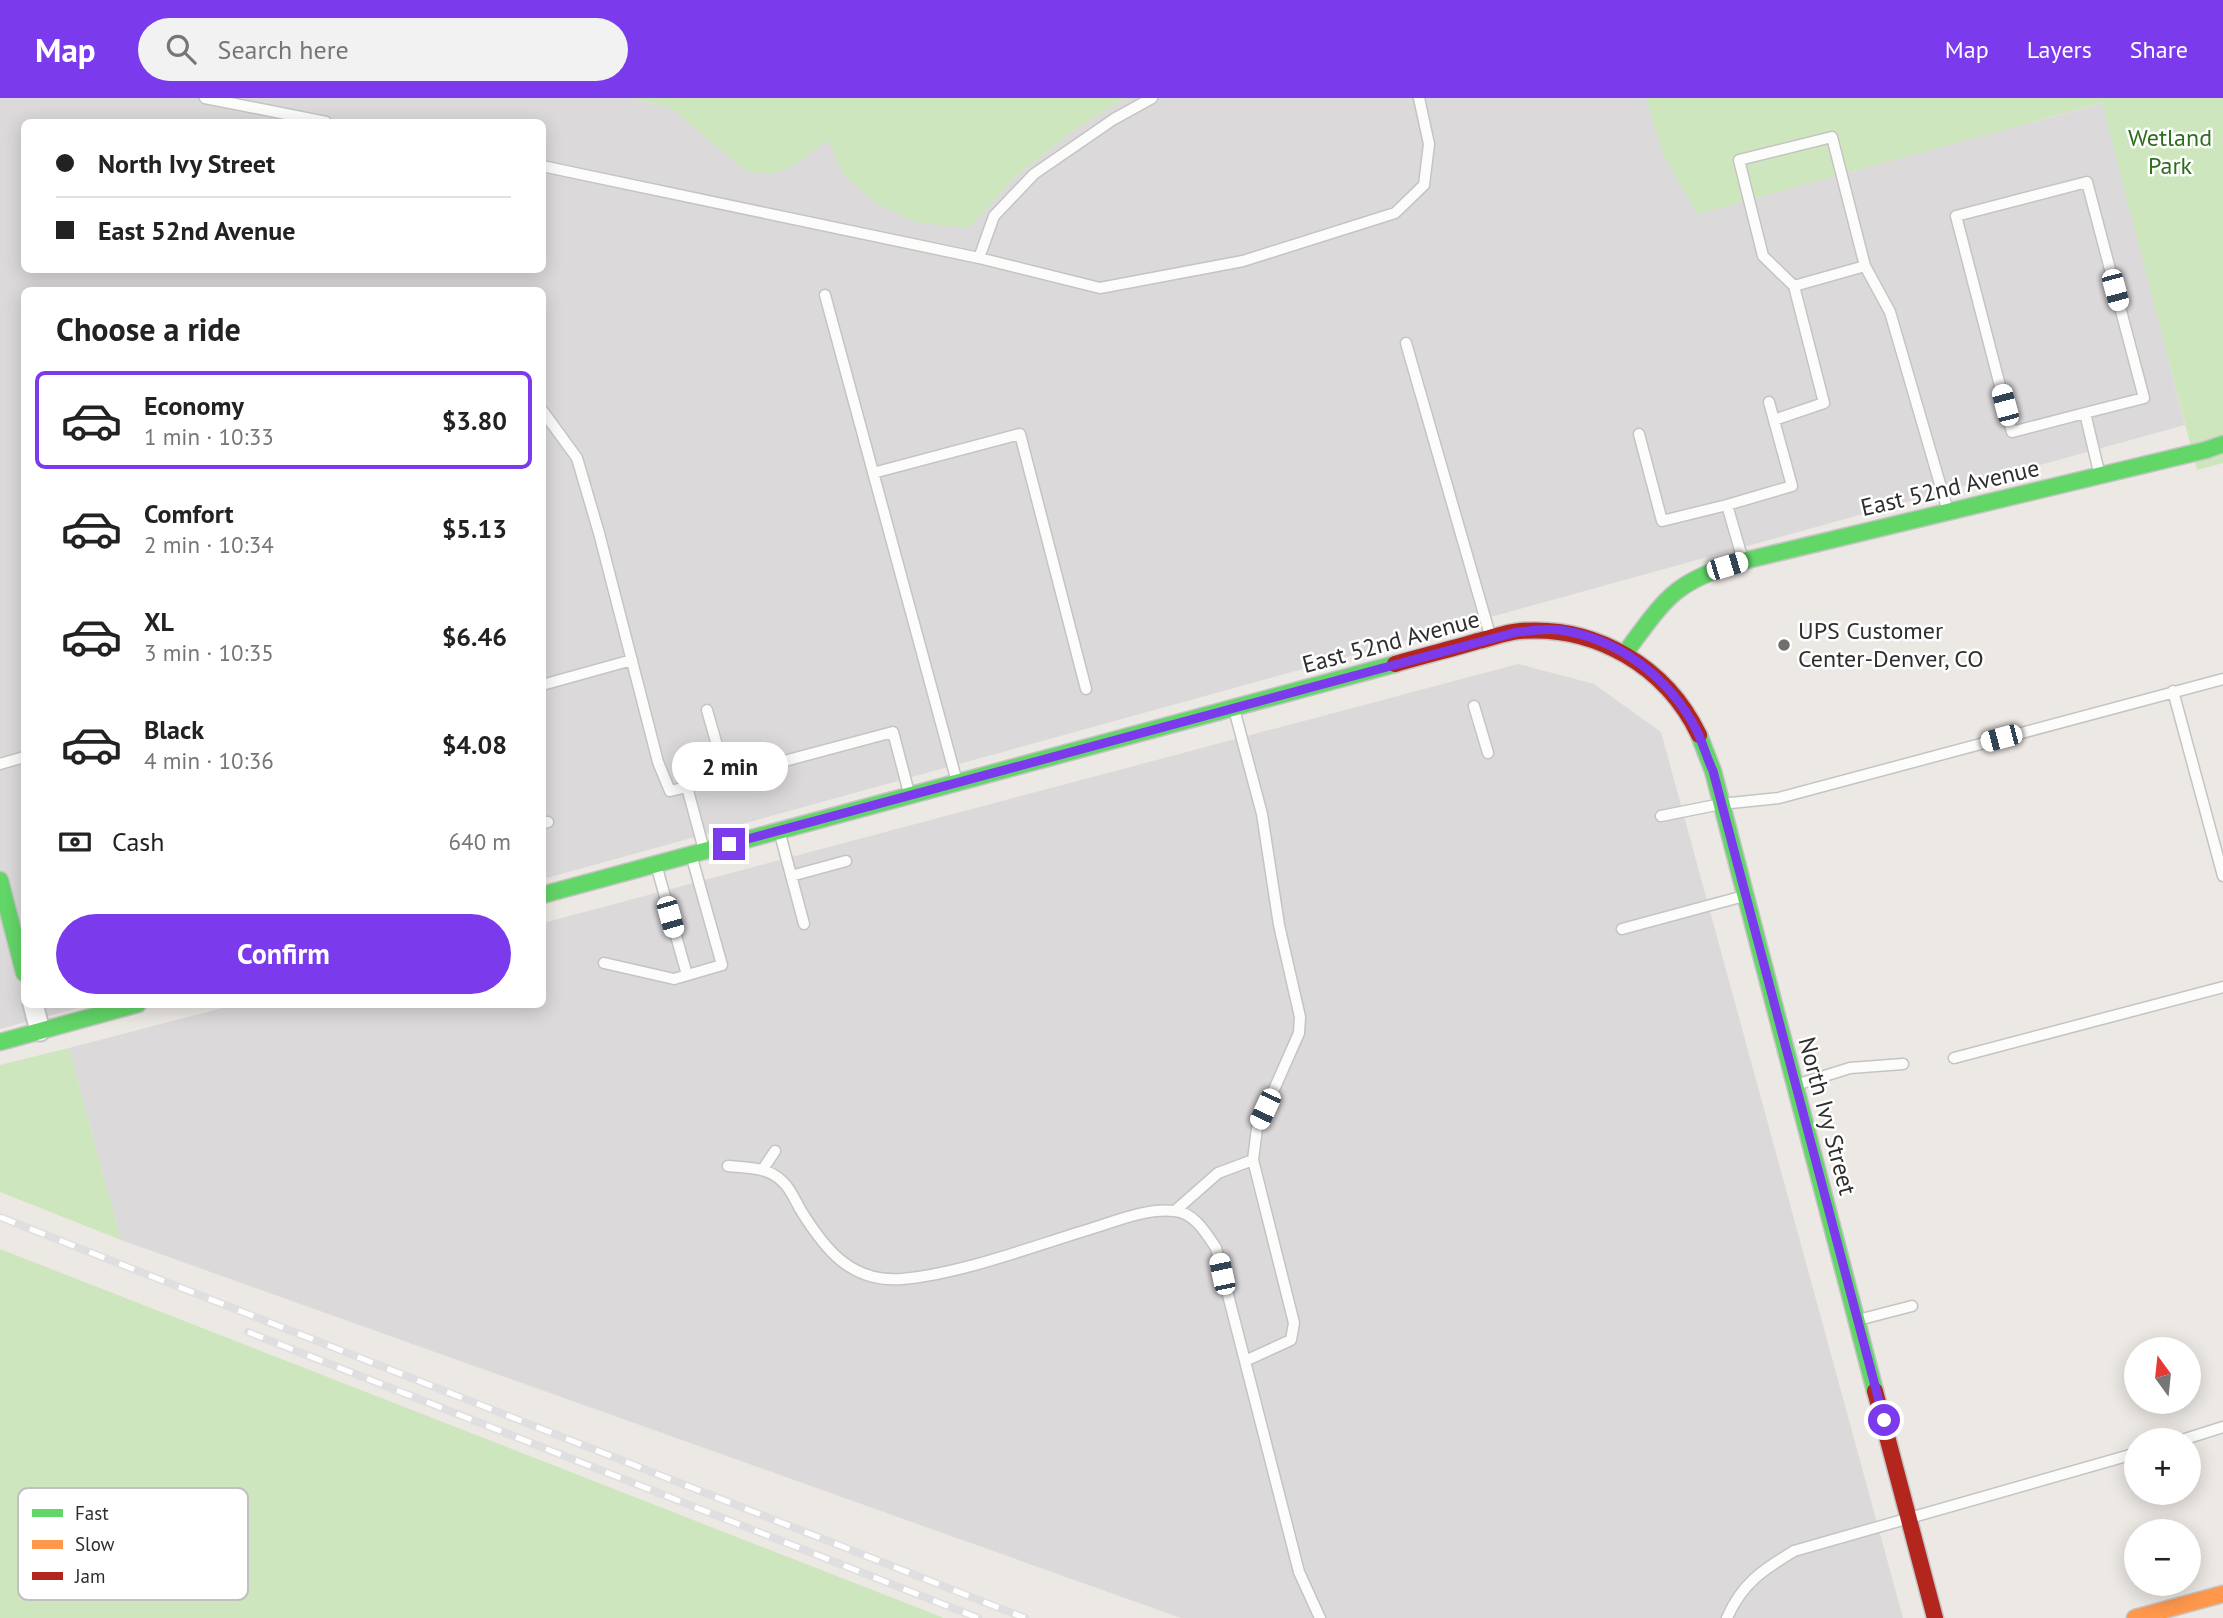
<!DOCTYPE html>
<html lang="en">
<head>
<meta charset="utf-8">
<style>
  body { margin:0; font-family:"PT Sans",sans-serif; background:#f2f2f2; color:#222; height:100vh; display:flex; flex-direction:column; font-size:26px; white-space:nowrap }
  * { box-sizing:border-box; margin:0 }
  p { font-size:23px; color:#767676 }
  .icon { flex:none; width:38px; height:38px; fill:none; stroke:currentColor; stroke-width:2; stroke-linecap:round; stroke-linejoin:round }
  .map { position:relative; flex:1; overflow:hidden }
  .sheet { position:absolute; left:21px; top:189px; width:525px; height:721px; display:flex; flex-direction:column; background:#fff; border-radius:10px; box-shadow:0 4px 18px #0003 }
  .sheet>* { flex:none }
  .guide { position:absolute; left:21px; top:21px; width:525px; height:154px; border-radius:10px; box-shadow:0 4px 18px #0003; display:grid; align-content:center; height:154px; padding:0 35px; background:#fff }
  .needle { width:46px; rotate:345deg }
  .buttons { position:absolute; left:2124px; top:1239px; display:grid; gap:14px }
  .buttons a { display:grid; place-items:center; width:77px; height:77px; border-radius:50%; background:#fff; box-shadow:0 4px 18px #0003; font-size:35px }
  .end { position:absolute; width:32px; height:32px; margin:-16px; border:9px solid #7c3aed; background:#fff; box-shadow:0 0 0 4px #fff }
  .from { border-radius:50% }
  .bubble { position:absolute; height:49px; border-radius:24px; background:#fff; box-shadow:0 4px 18px #0003; font-size:23px; font-weight:600; line-height:49px; text-align:center }
  .car { position:absolute; width:21px; height:42px; margin:-21px -10px; border-radius:9px; box-shadow:0 0 5px 2px #0007; background:linear-gradient(#fff 24%,#345 0 40%,#fff 0 76%,#345 0 86%,#fff 0) }
  .guide b { display:flex; align-items:center; gap:24px; height:66px; font-size:26px }
  .guide b+b { border-top:2px solid #e0e0e0 }
  .guide i { width:18px; height:18px; background:#222 }
  ul { padding:0; list-style:none }
  li { display:flex; align-items:center; gap:21px; height:98px; margin:0 14px 10px; padding:0 21px; border:4px solid transparent; border-radius:10px }
  li div { flex:1 }
  li b { display:block; font-size:26px }
  li em { font-style:normal; font-weight:600 }
  li.selected { border-color:#7c3aed }
  li>.icon { width:63px; height:63px; stroke-width:1.5 }
  h2 { padding:0 35px; font-size:32px; line-height:84px }
  .pay { display:flex; align-items:center; gap:18px; height:77px; padding:0 35px; font-size:26px }
  .pay p { margin-inline-start:auto }
  .action { display:flex; gap:14px; margin-top:auto; padding:14px 35px }
  .action a { flex:1; height:80px; border-radius:42px; background:#7c3aed; color:#fff; font-size:28px; font-weight:600; line-height:80px; text-align:center }
  header { display:flex; align-items:center; gap:42px; box-sizing:border-box; height:98px; padding:0 35px; background:#7c3aed; color:#fff }
  header strong { font-size:33px }
  nav { display:flex; gap:38px; margin-inline-start:auto; font-size:24px }
  .search { width:490px; height:63px; background:#f2f2f2; display:flex; align-items:center; gap:18px; box-sizing:border-box; padding:0 24px; border-radius:38px; color:#767676; font-size:26px }
  .map>svg:first-child { display:block }
</style>
</head>
<body>
<header>
<strong>Map</strong>
<div class="search"><svg class="icon" aria-label="search" viewBox="0 0 24 24"><circle cx="10" cy="10" r="6"/><path d="M15 15l6 6"/></svg>Search here</div>
<nav><a>Map</a><a>Layers</a><a>Share</a></nav>
</header>
<div class="map">
<svg width="2223" height="1520" viewBox="0 0 2223 1520">
  <rect width="100%" height="100%" fill="#ece8e4"/>
  <path fill="#dcd9db" fill-rule="evenodd" d="M 0,0 L 632,0 L 671,10 L 747,74 L 773,76 L 795,67 L 828,41 L 844,77 L 969,130 L 1017,77 L 1070,35 L 1125,0 L 1646,0 L 1697,116 L 2103,5 L 2185,327 L 543,781 L 542,192 L 24,192 L 24,906 L 90,907 L 0,931 ZM 24,24 L 542,24 L 542,172 L 24,172 Z
    M 1518,566 L 1594,586 L 1661,634 L 1903,1520 L 1181,1520 L 121,1142 L 69,950 L 234,907 L 542,906 L 543,825 Z"/>
  <path fill="#cee6be" d="M 571,0 L 1125,0 L 1070,35 L 1017,77 L 969,130 L 914,124 L 876,105 L 844,77 L 828,42 L 795,67 L 773,76 L 747,74 L 671,10 L 632,0 Z
    M 1646,0 L 2223,0 L 2223,365 L 2197,372 L 2102,5 L 1697,116 L 1664,58 Z
    M 69,950 L 121,1142 L 0,1094 L 0,967 Z
    M 0,1151 L 944,1520 L 0,1520 Z"/>
  <g fill="none" stroke-linecap="round" stroke-linejoin="round">
    <g stroke="#c5c4c5" stroke-width="13">
      <path id="lane" d="M 205,0 L 326,24
        M 542,68 L 979,160 L 1100,190 L 1243,163 L 1395,115 L 1424,87 L 1429,46 L 1419,0
        M 979,160 L 994,118 L 1034,76 L 1114,21 L 1152,0
        M 1794,188 L 1865,168
        M 825,197 L 957,684
        M 1406,245 L 1490,537
        M 542,312 L 577,360 L 599,435 L 658,664 L 670,693 L 687,689
        M 2085,315 L 2012,334 L 1956,118 L 2087,84 L 2144,300 L 2085,315 L 2099,374
        M 1774,322 L 1824,305 L 1794,188 L 1763,158 L 1739,62 L 1832,39 L 1865,168 L 1890,214 L 1947,410
        M 1639,336 L 1662,423 L 1727,407
        M 873,375 L 1020,336 L 1086,591
        M 1742,459 L 1727,407 L 1792,388 L 1769,304
        M 542,587 L 632,562
        M 2173,593 L 2223,778
        M 1474,608 L 1488,655
        M 1234,611 L 1262,716 L 1279,827 L 1300,919 L 1299,935 L 1257,1030 L 1253,1062 L 1294,1225 L 1291,1242 L 1245,1263
        M 707,612 L 726,679
        M 0,666 L 24,659
        M 1661,718 L 1721,706 L 1779,700 L 2223,581
        M 542,725 L 548,724
        M 780,736 L 804,826
        M 704,752 L 687,689 L 893,634 L 909,695
        M 657,770 L 687,877
        M 791,778 L 846,763
        M 1622,831 L 1744,798
        M 604,865 L 674,881 L 722,867 L 692,760
        M 1954,960 L 2223,889
        M 1799,986 L 1850,970 L 1903,966
        M 728,1068 C 747,1070 769,1069 783,1084 C 790,1090 795,1102 800,1111 C 824,1150 850,1185 902,1181 C 960,1176 1031,1149 1087,1132 C 1114,1124 1145,1110 1174,1113 C 1194,1114 1206,1135 1216,1150 L 1299,1474 L 1320,1520
        M 763,1071 L 775,1053
        M 1176,1112 L 1218,1075 L 1253,1062
        M 1858,1222 L 1912,1208
        M 2182,1342 L 2223,1329
        M 1727,1520 C 1742,1485 1763,1472 1794,1453 L 2137,1355"/>
    </g>
    <g stroke="#c5c4c5" stroke-width="23">
      <path id="street" d="M 33,906 L 40,933"/>
    </g>
    <g stroke="#c5c4c5" stroke-width="19">
      <path id="fast" d="M 1625,555 C 1667,499 1673,484 1743,463 L 2206,352 L 2223,346
        M 1699,637 L 1713,673 L 1875,1293
        M 0,782 L 24,875
        M 542,797 L 1395,566
        M 0,944 L 138,906"/>
    </g>
    <g stroke="#c5c4c5" stroke-width="19">
      <path id="slow" d="M 2135,1520 L 2223,1496"/>
    </g>
    <g stroke="#c5c4c5" stroke-width="19">
      <path id="jam" d="M 1395,566 C 1423,558 1451,551 1478,543 C 1492,540 1506,534 1520,533 C 1595,527 1666,568 1699,637
        M 1875,1293 L 1935,1520"/>
    </g>
    <use href="#lane" stroke="#fcfcfb" stroke-width="10"/>
    <use href="#street" stroke="#fcfcfb" stroke-width="19"/>
    <use href="#fast" stroke="#63d668" stroke-width="16"/>
    <use href="#slow" stroke="#ff974d" stroke-width="16"/>
    <use href="#jam" stroke="#b3261e" stroke-width="16"/>
    <g stroke="#dfdfe1" stroke-width="8">
      <path id="rail" d="M 0,1119 L 1025,1520
        M 248,1234 L 978,1520"/>
    </g>
    <use href="#rail" stroke="#fff" stroke-width="5" stroke-dasharray="16" stroke-linecap="butt"/>
  </g>
  <g fill="none" stroke-linecap="round" stroke-linejoin="round">
    <path stroke="#7c3aed" stroke-width="9" d="M 729,746 L 1517,534 C 1531,533 1546,530 1560,532 C 1619,541 1670,580 1697,633 C 1703,646 1707,660 1713,673 L 1884,1322"/>
  </g>
  <circle fill="#706f6e" stroke="#fff" stroke-width="2.5" cx="1784" cy="547" r="7"/>
  <g text-anchor="middle" stroke-width="5" stroke-linejoin="round" paint-order="stroke">
    <g font-size="24" fill="#2c6e1b" stroke="#fff">
      <text x="2170" y="48">Wetland<tspan x="2170" dy="28">Park</tspan></text>
    </g>
    <g font-size="24" fill="#2e2e2e" stroke="#fff">
      <text transform="translate(1950 390) rotate(-13)" y="8">East 52nd Avenue</text>
      <text transform="translate(1391 544) rotate(-15)" y="8">East 52nd Avenue</text>
      <text transform="translate(1827 1018) rotate(75)" y="8">North Ivy Street</text>
    </g>
    <g font-size="24" fill="#2e2e2e" stroke="#fff" text-anchor="start">
      <text x="1798" y="541">UPS Customer<tspan x="1798" dy="28">Center-Denver, CO</tspan></text>
    </g>
  </g>
  <rect x="18" y="1390" width="230" height="112" rx="10" fill="#fff" stroke="#c0c0c0" stroke-width="2"/>
  <rect x="32" y="1411" width="31" height="8" fill="#63d668"/>
  <rect x="32" y="1442" width="31" height="9" fill="#ff974d"/>
  <rect x="32" y="1474" width="31" height="8" fill="#b3261e"/>
  <g font-size="19" fill="#2e2e2e">
    <text x="75" y="1422">Fast</text>
    <text x="75" y="1453">Slow</text>
    <text x="75" y="1485">Jam</text>
  </g>
</svg>
<div class="buttons">
<a><svg class="needle" viewBox="-14 -14 28 28"><path d="M0-13l5 13h-10z" fill="#e53935"/><path d="M0 13l5-13h-10z" fill="#767676"/></svg></a>
<a>+</a>
<a>−</a>
</div>
<i class="end from" style="left:1884px;top:1322px"></i>
<i class="end" style="left:729px;top:746px"></i>
<div class="bubble" style="left:672px;top:644px;width:116px">2 min</div>
<i class="car" style="left:2115px;top:192px;rotate:165deg"></i>
<i class="car" style="left:2005px;top:307px;rotate:345deg"></i>
<i class="car" style="left:1727px;top:468px;rotate:73deg"></i>
<i class="car" style="left:2001px;top:640px;rotate:255deg"></i>
<i class="car" style="left:670px;top:819px;rotate:164deg"></i>
<i class="car" style="left:1265px;top:1011px;rotate:205deg"></i>
<i class="car" style="left:1222px;top:1176px;rotate:348deg"></i>
<div class="guide">
<b><i class="from"></i>North Ivy Street</b>
<b><i></i>East 52nd Avenue</b>
</div>
<section class="sheet">
<h2>Choose a ride</h2>
<ul>
<li class="selected"><svg class="icon" aria-label="car" viewBox="0 0 24 24"><path d="M5 17H2v-5l4-1 3-4h7l3 4 3 1v5h-3M9 17h6M6 11h13"/><circle cx="7" cy="17" r="2"/><circle cx="17" cy="17" r="2"/></svg><div><b>Economy</b><p>1 min · 10:33</p></div><em>$3.80</em></li>
<li><svg class="icon" aria-label="car" viewBox="0 0 24 24"><path d="M5 17H2v-5l4-1 3-4h7l3 4 3 1v5h-3M9 17h6M6 11h13"/><circle cx="7" cy="17" r="2"/><circle cx="17" cy="17" r="2"/></svg><div><b>Comfort</b><p>2 min · 10:34</p></div><em>$5.13</em></li>
<li><svg class="icon" aria-label="car" viewBox="0 0 24 24"><path d="M5 17H2v-5l4-1 3-4h7l3 4 3 1v5h-3M9 17h6M6 11h13"/><circle cx="7" cy="17" r="2"/><circle cx="17" cy="17" r="2"/></svg><div><b>XL</b><p>3 min · 10:35</p></div><em>$6.46</em></li>
<li><svg class="icon" aria-label="car" viewBox="0 0 24 24"><path d="M5 17H2v-5l4-1 3-4h7l3 4 3 1v5h-3M9 17h6M6 11h13"/><circle cx="7" cy="17" r="2"/><circle cx="17" cy="17" r="2"/></svg><div><b>Black</b><p>4 min · 10:36</p></div><em>$4.08</em></li>
</ul>
<div class="pay"><svg class="icon" aria-label="cash" viewBox="0 0 24 24"><path d="M3 7h18v10H3z"/><circle cx="12" cy="12" r="2"/></svg>Cash<p>640 m</p></div>
<div class="action"><a>Confirm</a></div>
</section>
</div>
</body>
</html>
